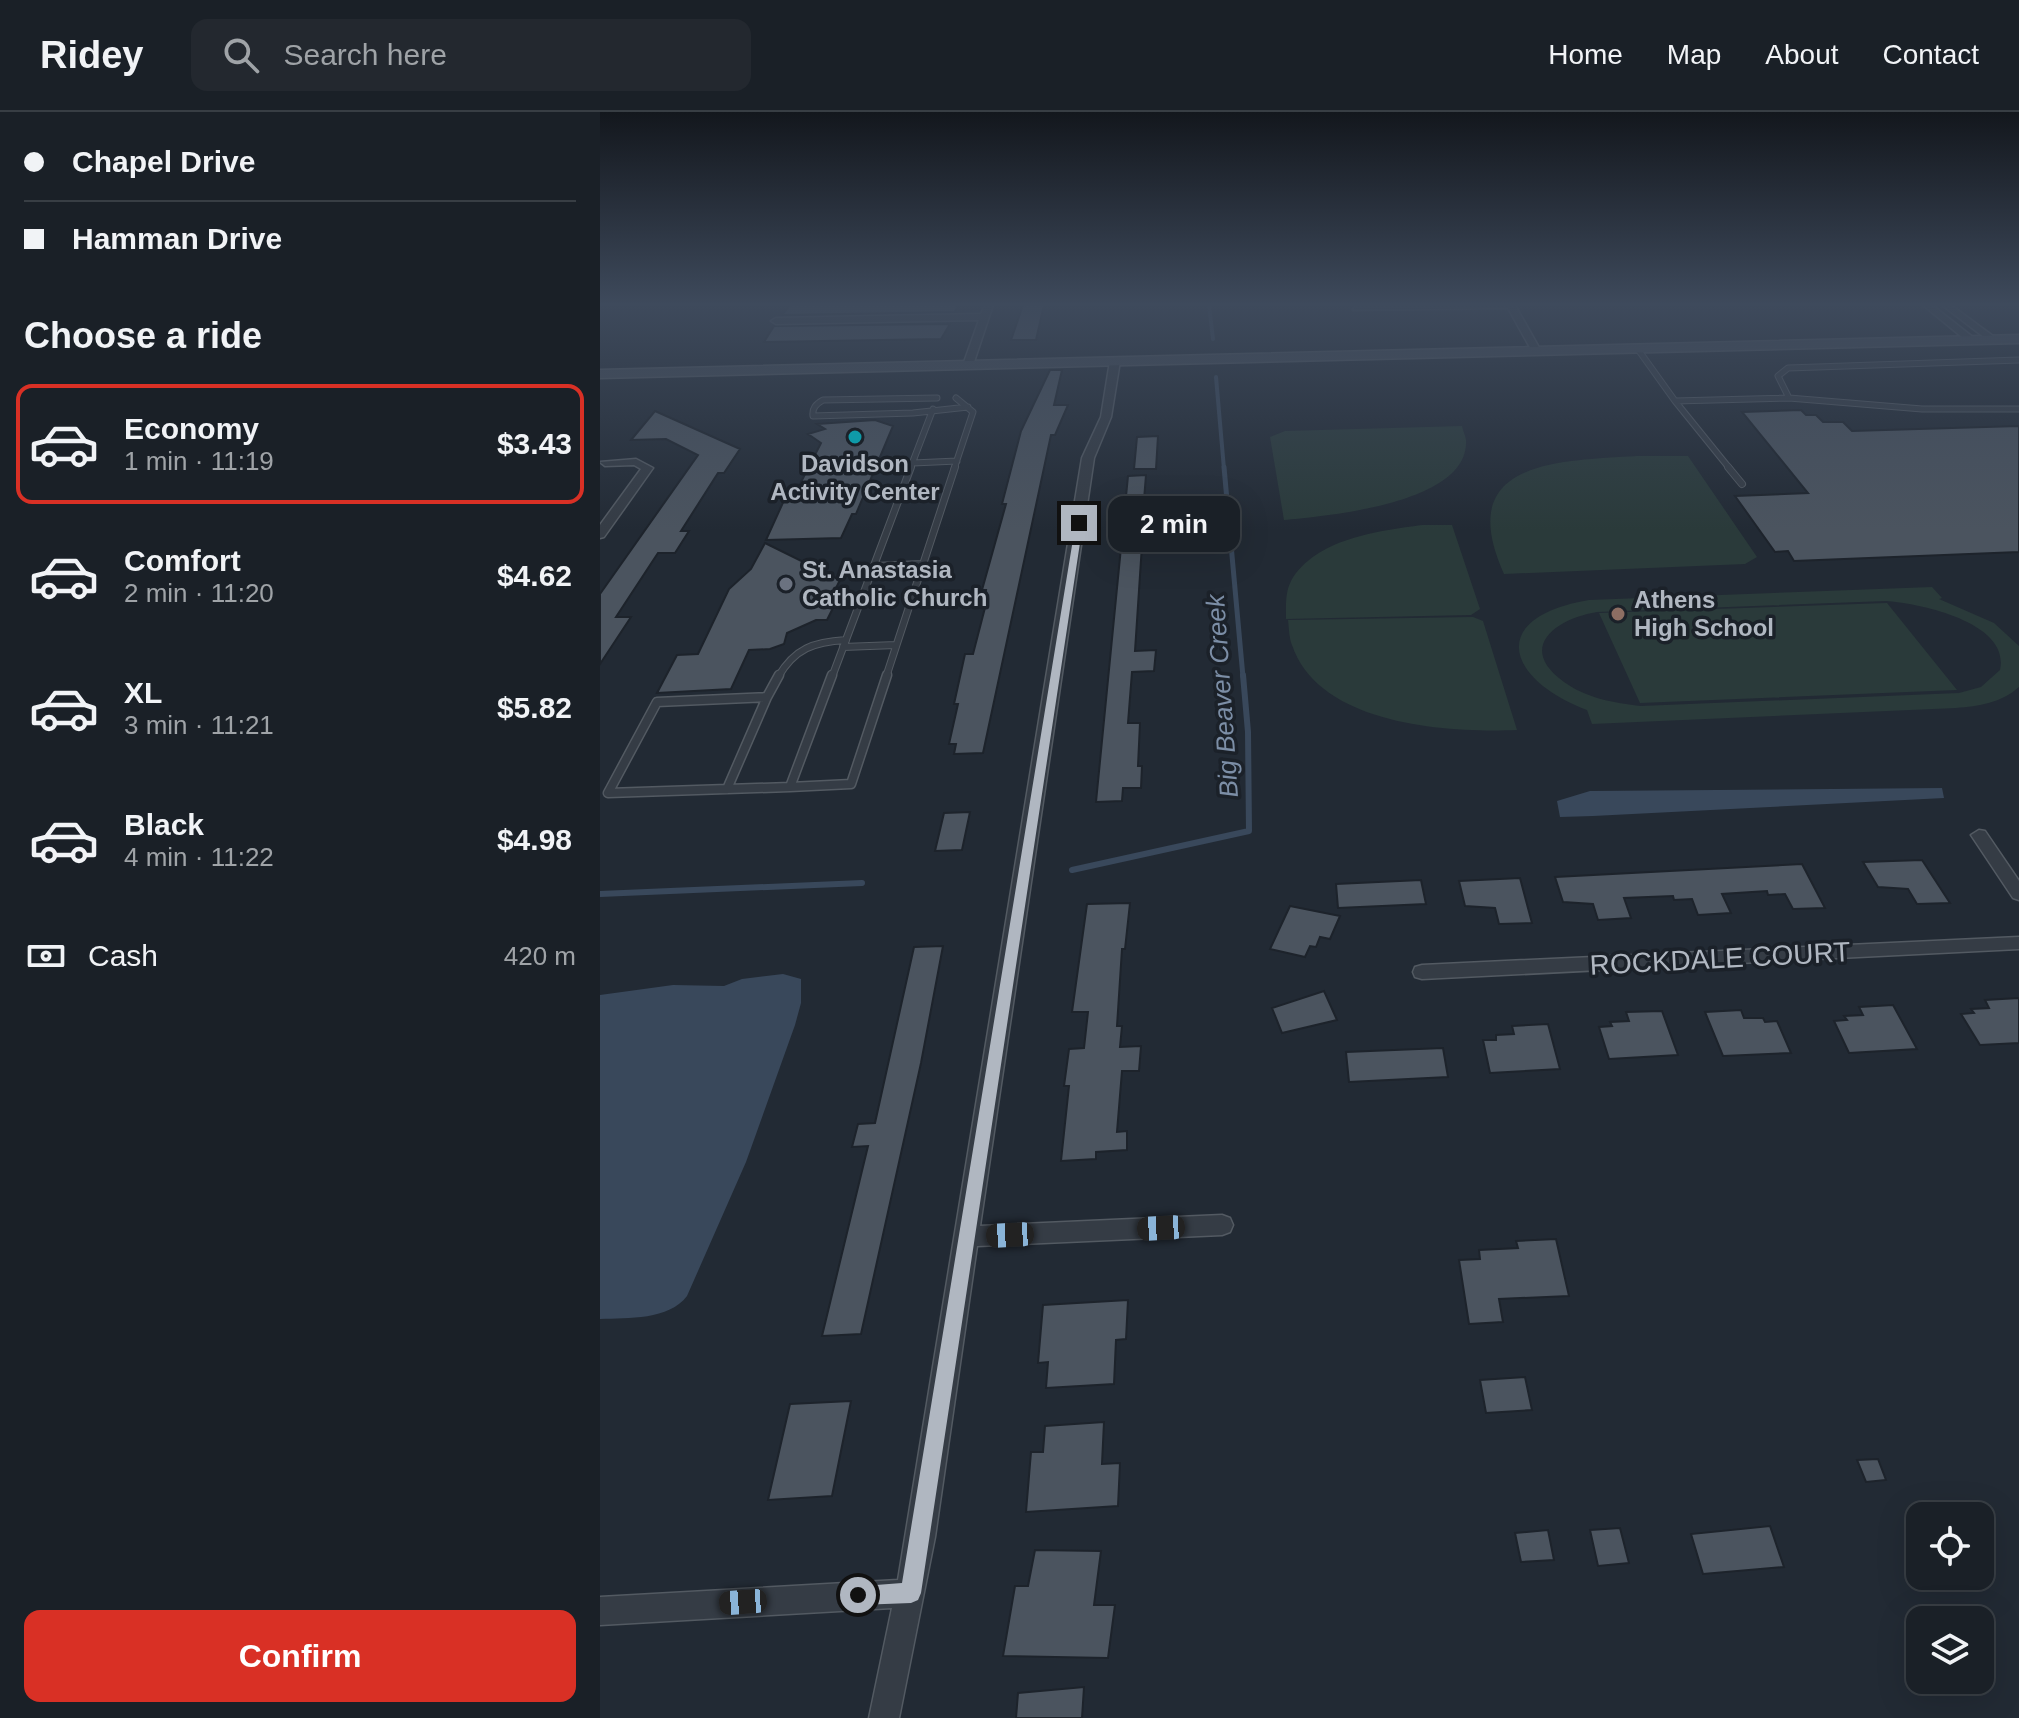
<!DOCTYPE html>
<html lang="en">
<head>
<meta charset="utf-8">
<style>
  body { margin:0; font-family:Helvetica,sans-serif; background:#23282f; color:#f1f3f6; height:100vh; display:flex; flex-direction:column; font-size:30px; white-space:nowrap }
  * { box-sizing:border-box; margin:0 }
  p { font-size:26px; color:#9fa3a7 }
  .icon { flex:none; width:44px; height:44px; fill:none; stroke:currentColor; stroke-width:2; stroke-linecap:round; stroke-linejoin:round }
  .map { position:relative; flex:1; overflow:hidden }
  .drawer { display:flex; flex-direction:column; background:#1a2027; width:600px }
  .drawer>* { flex:none }
  .hud { display:grid; align-content:center; height:176px; padding:0 24px; background:#1a2027 }
  .buttons { position:absolute; left:1306px; top:1390px; display:grid; gap:16px }
  .buttons a { display:grid; place-items:center; width:88px; height:88px; border-radius:16px; background:#1a2027; box-shadow:0 8px 32px #0002,0 0 0 2px #383e44; font-size:40px }
  .end { position:absolute; width:36px; height:36px; margin:-18px; border:10px solid #b0b7c1; background:#111; box-shadow:0 0 0 4px #111 }
  .from { border-radius:50% }
  .bubble { position:absolute; height:56px; border-radius:16px; background:#1a2027; box-shadow:0 8px 32px #0002,0 0 0 2px #383e44; font-size:26px; font-weight:800; line-height:56px; text-align:center }
  .car { position:absolute; width:24px; height:48px; margin:-24px -12px; border-radius:10px; box-shadow:0 0 6px 2px #0007; background:linear-gradient(#222 24%,#8ab4d8 0 40%,#222 0 76%,#8ab4d8 0 86%,#222 0) }
  .hud b { display:flex; align-items:center; gap:28px; height:76px; font-size:30px }
  .hud b+b { border-top:2px solid #383e44 }
  .hud i { width:20px; height:20px; background:#f1f3f6 }
  ul { padding:0; list-style:none }
  li { display:flex; align-items:center; gap:24px; height:120px; margin:0 16px 12px; padding:0 8px; border:4px solid transparent; border-radius:16px }
  li div { flex:1 }
  li b { display:block; font-size:30px }
  li em { font-style:normal; font-weight:800 }
  li.selected { border-color:#d93025 }
  li>.icon { width:72px; height:72px; stroke-width:1.5 }
  h2 { padding:0 24px; font-size:36px; line-height:96px }
  .pay { display:flex; align-items:center; gap:20px; height:88px; padding:0 24px; font-size:30px }
  .pay p { margin-inline-start:auto }
  .button { display:flex; gap:16px; margin-top:auto; padding:16px 24px }
  .button a { flex:1; height:92px; border-radius:16px; background:#d93025; color:#fff; font-size:32px; font-weight:800; line-height:92px; text-align:center }
  header { display:flex; align-items:center; gap:48px; box-sizing:border-box; height:112px; padding:0 40px; background:#1a2027; border-bottom:2px solid #383e44 }
  header strong { font-size:38px }
  nav { display:flex; gap:44px; margin-inline-start:auto; font-size:28px }
  .search { width:560px; height:72px; background:#23282f; display:flex; align-items:center; gap:20px; box-sizing:border-box; padding:0 28px; border-radius:16px; color:#9fa3a7; font-size:30px }
  main { display:flex; flex:1; min-height:0 }
  .map>svg:first-child { display:block }
</style>
</head>
<body>
<header>
<strong>Ridey</strong>
<div class="search"><svg class="icon" aria-label="search" viewBox="0 0 24 24"><circle cx="10" cy="10" r="6"/><path d="M15 15l6 6"/></svg>Search here</div>
<nav><a>Home</a><a>Map</a><a>About</a><a>Contact</a></nav>
</header>
<main>
<section class="drawer">
<div class="hud">
<b><i class="from"></i>Chapel Drive</b>
<b><i></i>Hamman Drive</b>
</div>
<h2>Choose a ride</h2>
<ul>
<li class="selected"><svg class="icon" aria-label="car" viewBox="0 0 24 24"><path d="M5 17H2v-5l4-1 3-4h7l3 4 3 1v5h-3M9 17h6M6 11h13"/><circle cx="7" cy="17" r="2"/><circle cx="17" cy="17" r="2"/></svg><div><b>Economy</b><p>1 min · 11:19</p></div><em>$3.43</em></li>
<li><svg class="icon" aria-label="car" viewBox="0 0 24 24"><path d="M5 17H2v-5l4-1 3-4h7l3 4 3 1v5h-3M9 17h6M6 11h13"/><circle cx="7" cy="17" r="2"/><circle cx="17" cy="17" r="2"/></svg><div><b>Comfort</b><p>2 min · 11:20</p></div><em>$4.62</em></li>
<li><svg class="icon" aria-label="car" viewBox="0 0 24 24"><path d="M5 17H2v-5l4-1 3-4h7l3 4 3 1v5h-3M9 17h6M6 11h13"/><circle cx="7" cy="17" r="2"/><circle cx="17" cy="17" r="2"/></svg><div><b>XL</b><p>3 min · 11:21</p></div><em>$5.82</em></li>
<li><svg class="icon" aria-label="car" viewBox="0 0 24 24"><path d="M5 17H2v-5l4-1 3-4h7l3 4 3 1v5h-3M9 17h6M6 11h13"/><circle cx="7" cy="17" r="2"/><circle cx="17" cy="17" r="2"/></svg><div><b>Black</b><p>4 min · 11:22</p></div><em>$4.98</em></li>
</ul>
<div class="pay"><svg class="icon" aria-label="cash" viewBox="0 0 24 24"><path d="M3 7h18v10H3z"/><circle cx="12" cy="12" r="2"/></svg>Cash<p>420 m</p></div>
<div class="button"><a>Confirm</a></div>
</section>
<div class="map">
<svg width="1419" height="1606" viewBox="0 0 1419 1606">
  <rect width="100%" height="100%" fill="#222a34"/>
  <path fill="#2a3a3a" fill-rule="evenodd" d="M 862,314 C 863,319 867,327 866,332 C 864,392 727,404 684,408 L 670,325 L 685,319 Z
    M 1037,344 L 1088,344 L 1157,445 L 1145,452 L 904,462 C 853,349 955,349 1037,344 Z
    M 822,413 L 852,413 L 880,497 L 871,503 L 686,507 C 686,494 685,481 691,469 C 716,426 779,419 822,413 Z
    M 1332,475 L 1342,486 L 1339,487 L 1394,511 L 1419,534 L 1419,575 C 1401,591 1379,594 1356,596 L 992,612 L 987,598 C 904,566 888,505 989,488 ZM 1286,489 C 1318,491 1411,510 1400,558 L 1381,575 L 1359,581 L 1041,594 C 1014,591 986,586 964,570 C 915,535 958,506 997,500 Z
    M 1287,491 L 1357,578 L 1040,591 L 999,501 Z
    M 873,505 L 883,509 L 917,618 C 847,621 719,613 692,533 C 689,526 689,516 688,508 Z"/>
  <path fill="#39485b" d="M 1342,676 L 1344,686 L 993,704 L 960,705 L 957,689 L 990,679 Z
    M 183,862 L 201,867 L 201,891 L 195,913 L 146,1050 L 87,1184 C 69,1208 28,1206 0,1207 L 0,883 L 73,873 L 124,874 L 142,867 Z"/>
  <g fill="none" stroke-linecap="round" stroke-linejoin="round">
    <path stroke="#39485b" stroke-width="4" d="M 609,193 L 613,227
      M 616,265 L 624,357"/>
    <path stroke="#39485b" stroke-width="5" d="M 624,355 L 643,565"/>
    <path stroke="#39485b" stroke-width="6" d="M 472,758 L 649,719 L 648,620 L 643,563
      M 0,782 L 262,771"/>
  </g>
  <path fill="#4b545f" stroke="#1d232b" stroke-width="2" d="M 190,193 L 358,193 L 355,200 L 182,203 Z
    M 423,193 L 444,193 L 436,228 L 411,228 Z
    M 350,212 L 341,227 L 164,230 L 174,214 Z
    M 450,258 L 462,258 L 454,293 L 468,293 L 455,323 L 451,323 L 383,641 L 354,642 L 356,632 L 349,632 L 358,592 L 354,592 L 365,542 L 373,542 L 387,488 L 384,488 L 386,478 L 382,478 L 406,392 L 402,392 L 421,319 Z
    M 1201,298 L 1206,303 L 1216,303 L 1223,310 L 1243,310 L 1252,319 L 1419,314 L 1419,440 L 1194,449 L 1188,439 L 1175,440 L 1135,384 L 1208,381 L 1142,300 Z
    M 55,299 L 140,337 L 124,361 L 118,361 L 81,419 L 89,419 L 75,441 L 58,441 L 16,505 L 31,505 L 0,552 L 0,482 L 98,343 L 66,327 L 31,328 Z
    M 275,308 L 293,314 L 256,402 L 252,402 L 241,426 L 166,428 L 191,373 L 200,372 L 221,331 L 208,322 L 225,317 L 217,312 Z
    M 558,324 L 556,357 L 534,357 L 537,325 Z
    M 546,363 L 542,413 L 552,413 L 551,433 L 542,433 L 535,539 L 556,538 L 554,559 L 532,560 L 528,611 L 540,611 L 538,654 L 542,654 L 541,676 L 523,676 L 522,689 L 496,690 L 528,364 Z
    M 165,431 L 240,468 L 232,484 L 239,484 L 227,508 L 216,508 L 187,521 L 184,532 L 170,537 L 149,538 L 131,577 L 57,581 L 77,543 L 98,542 L 129,477 L 151,457 Z
    M 370,700 L 362,738 L 335,739 L 344,701 Z
    M 1322,748 L 1350,791 L 1317,792 L 1308,777 L 1278,775 L 1263,750 Z
    M 1202,752 L 1225,796 L 1193,797 L 1185,782 L 1168,783 L 1167,779 L 1122,782 L 1131,801 L 1098,803 L 1092,787 L 1074,788 L 1073,784 L 1024,786 L 1031,806 L 998,808 L 993,792 L 963,790 L 955,765 Z
    M 920,766 L 932,811 L 899,812 L 895,796 L 865,794 L 859,769 Z
    M 821,768 L 826,792 L 738,796 L 736,772 Z
    M 530,791 L 525,837 L 522,837 L 517,914 L 522,914 L 520,935 L 541,934 L 539,959 L 522,959 L 517,1020 L 527,1019 L 527,1038 L 496,1040 L 496,1047 L 461,1049 L 469,974 L 464,974 L 469,937 L 484,936 L 488,900 L 472,900 L 487,792 Z
    M 690,794 L 740,804 L 730,827 L 720,825 L 716,835 L 710,834 L 705,845 L 670,837 Z
    M 343,834 L 321,951 L 261,1222 L 222,1224 L 268,1034 L 252,1035 L 258,1012 L 275,1011 L 314,835 Z
    M 724,879 L 737,908 L 682,921 L 672,896 Z
    M 1419,886 L 1419,931 L 1380,933 L 1361,902 L 1374,901 L 1371,897 L 1389,896 L 1385,888 Z
    M 1293,893 L 1317,937 L 1249,941 L 1234,909 L 1247,908 L 1244,904 L 1263,903 L 1259,895 Z
    M 1141,898 L 1144,906 L 1163,906 L 1165,910 L 1177,909 L 1191,941 L 1123,944 L 1105,900 Z
    M 1062,899 L 1078,943 L 1009,947 L 999,915 L 1012,914 L 1010,910 L 1029,909 L 1026,900 Z
    M 948,912 L 960,957 L 890,961 L 883,928 L 896,928 L 896,923 L 914,922 L 912,914 Z
    M 843,936 L 848,965 L 749,970 L 746,940 Z
    M 956,1127 L 969,1184 L 899,1187 L 903,1210 L 869,1212 L 859,1148 L 880,1147 L 879,1138 L 918,1136 L 916,1129 Z
    M 528,1188 L 526,1227 L 516,1228 L 514,1272 L 446,1276 L 448,1250 L 438,1251 L 443,1193 Z
    M 925,1265 L 932,1298 L 886,1301 L 880,1268 Z
    M 251,1289 L 232,1384 L 168,1388 L 190,1292 Z
    M 504,1310 L 502,1352 L 520,1351 L 518,1394 L 426,1400 L 431,1340 L 443,1340 L 445,1314 Z
    M 1278,1347 L 1286,1368 L 1266,1370 L 1257,1348 Z
    M 1170,1414 L 1184,1455 L 1103,1462 L 1091,1422 Z
    M 1020,1416 L 1029,1451 L 998,1454 L 990,1418 Z
    M 948,1418 L 954,1448 L 921,1450 L 915,1421 Z
    M 435,1438 L 501,1439 L 494,1493 L 515,1493 L 508,1546 L 403,1544 L 415,1474 L 428,1474 Z
    M 484,1575 L 482,1606 L 416,1606 L 418,1581 Z"/>
  <g fill="none" stroke-linecap="round" stroke-linejoin="round">
    <g stroke="#535a62" stroke-width="7">
      <path id="lane-far2" d="M 1037,236 L 1075,289 L 1189,286 L 1322,297 L 1419,297
        M 337,286 L 223,288 C 216,292 212,296 213,304 L 313,301 L 368,295
        M 1189,286 L 1178,264 L 1188,256 L 1419,248
        M 1075,289 L 1130,357
        M 313,351 L 357,349
        M 310,357 L 333,297
        M 354,357 L 373,300 L 356,286"/>
    </g>
    <g stroke="#535a62" stroke-width="8">
      <path id="lane-far1" d="M 1128,355 L 1142,372
        M 274,454 L 323,452
        M 243,535 L 296,533
        M 178,565 C 195,536 214,530 246,528
        M 232,565 L 311,355
        M 286,565 L 355,355"/>
    </g>
    <g stroke="#535a62" stroke-width="11">
      <path id="lane" d="M 232,563 L 190,675 L 251,672 L 287,563
        M 167,585 L 179,563
        M 127,677 L 167,585 L 57,590 L 8,681 L 190,675"/>
    </g>
    <g stroke="#535a62" stroke-width="3">
      <path id="street" d="M 385,193 L 393,193 L 373,253 L 368,256 L 363,253 L 379,208 L 176,212 L 171,209 L 176,206 L 381,202 Z
        M 756,193 L 915,193 L 941,239 L 933,241 L 908,196 L 753,198 Z
        M 1323,193 L 1332,193 L 1374,226 L 1374,230 L 1368,230 Z
        M 1342,193 L 1351,193 L 1397,227 L 1389,229 Z
        M 515,246 L 520,249 L 511,305 L 494,346 L 380,1114 L 622,1103 L 630,1106 L 633,1113 L 630,1120 L 622,1123 L 377,1134 L 335,1425 L 299,1606 L 269,1606 L 292,1496 L 0,1513 L 0,1485 L 298,1468 L 482,346 L 501,305 L 510,249 Z
        M 36,347 L 53,356 L 4,425 L 0,426 L 0,413 L 41,357 L 34,353 L 5,354 L 0,350 Z
        M 1379,718 L 1385,719 L 1419,769 L 1419,788 L 1413,786 L 1371,723 Z
        M 1419,825 L 1419,837 L 822,867 L 815,865 L 813,860 L 815,855 L 822,853 Z"/>
    </g>
    <g stroke="#535a62" stroke-width="3">
      <path id="secondary" d="M 1419,223 L 1419,231 L 0,266 L 0,258 Z"/>
    </g>
    <use href="#lane-far2" stroke="#353c45" stroke-width="5"/>
    <use href="#lane-far1" stroke="#353c45" stroke-width="6"/>
    <use href="#lane" stroke="#353c45" stroke-width="8"/>
    <use href="#street" fill="#353c45" fill-rule="evenodd"/>
    <use href="#secondary" fill="#444c57" fill-rule="evenodd"/>
  </g>
  <linearGradient id="sky" x2="0" y2="1"><stop stop-color="#13171d"/><stop offset="0.46" stop-color="#3e4a5c"/><stop offset="1" stop-color="#3e4a5c" stop-opacity="0"/></linearGradient>
  <rect width="1419" height="418" fill="url(#sky)"/>
  <path fill="#b0b7c1" d="M 476,409 L 483,411 L 321,1481 L 318,1488 L 311,1491 L 258,1493 L 250,1490 L 247,1483 L 250,1475 L 302,1471 Z"/>
  <circle fill="#0f9aa8" stroke="#1b2129" stroke-width="3" cx="255" cy="325" r="8"/>
  <circle fill="#6b7280" stroke="#1b2129" stroke-width="3" cx="186" cy="472" r="8"/>
  <circle fill="#8d6e63" stroke="#1b2129" stroke-width="3" cx="1018" cy="502" r="8"/>
  <g text-anchor="middle" stroke-width="7" stroke-linejoin="round" paint-order="stroke">
    <g font-size="24" font-weight="bold" fill="#b0b7c1" stroke="#1b2129" text-anchor="start">
      <text x="255" y="360" text-anchor="middle">Davidson<tspan x="255" dy="28">Activity Center</tspan></text>
      <text x="202" y="466">St. Anastasia<tspan x="202" dy="28">Catholic Church</tspan></text>
      <text x="1034" y="496">Athens<tspan x="1034" dy="28">High School</tspan></text>
    </g>
    <g font-size="26" font-style="italic" fill="#7c8ea6" stroke="#1b2129">
      <text transform="translate(622 584) rotate(-94)" y="9">Big Beaver Creek</text>
    </g>
    <g font-size="28" fill="#b0b7c1" stroke="#1b2129">
      <text transform="translate(1120 846) rotate(-3)" y="10">ROCKDALE COURT</text>
    </g>
  </g>
</svg>
<div class="buttons">
<a><svg class="icon" aria-label="locate" viewBox="0 0 24 24"><circle cx="12" cy="12" r="6"/><path d="M12 2v4M12 18v4M2 12h4M18 12h4"/></svg></a>
<a><svg class="icon" aria-label="layers" viewBox="0 0 24 24"><path d="M12 4l9 5-9 5-9-5zM3 14l9 5 9-5"/></svg></a>
</div>
<i class="end from" style="left:258px;top:1483px"></i>
<i class="end" style="left:479px;top:411px"></i>
<div class="bubble" style="left:508px;top:384px;width:132px">2 min</div>
<i class="car" style="left:561px;top:1116px;rotate:267deg"></i>
<i class="car" style="left:410px;top:1123px;rotate:267deg"></i>
<i class="car" style="left:143px;top:1490px;rotate:266deg"></i>
</div>
</main>
</body>
</html>
